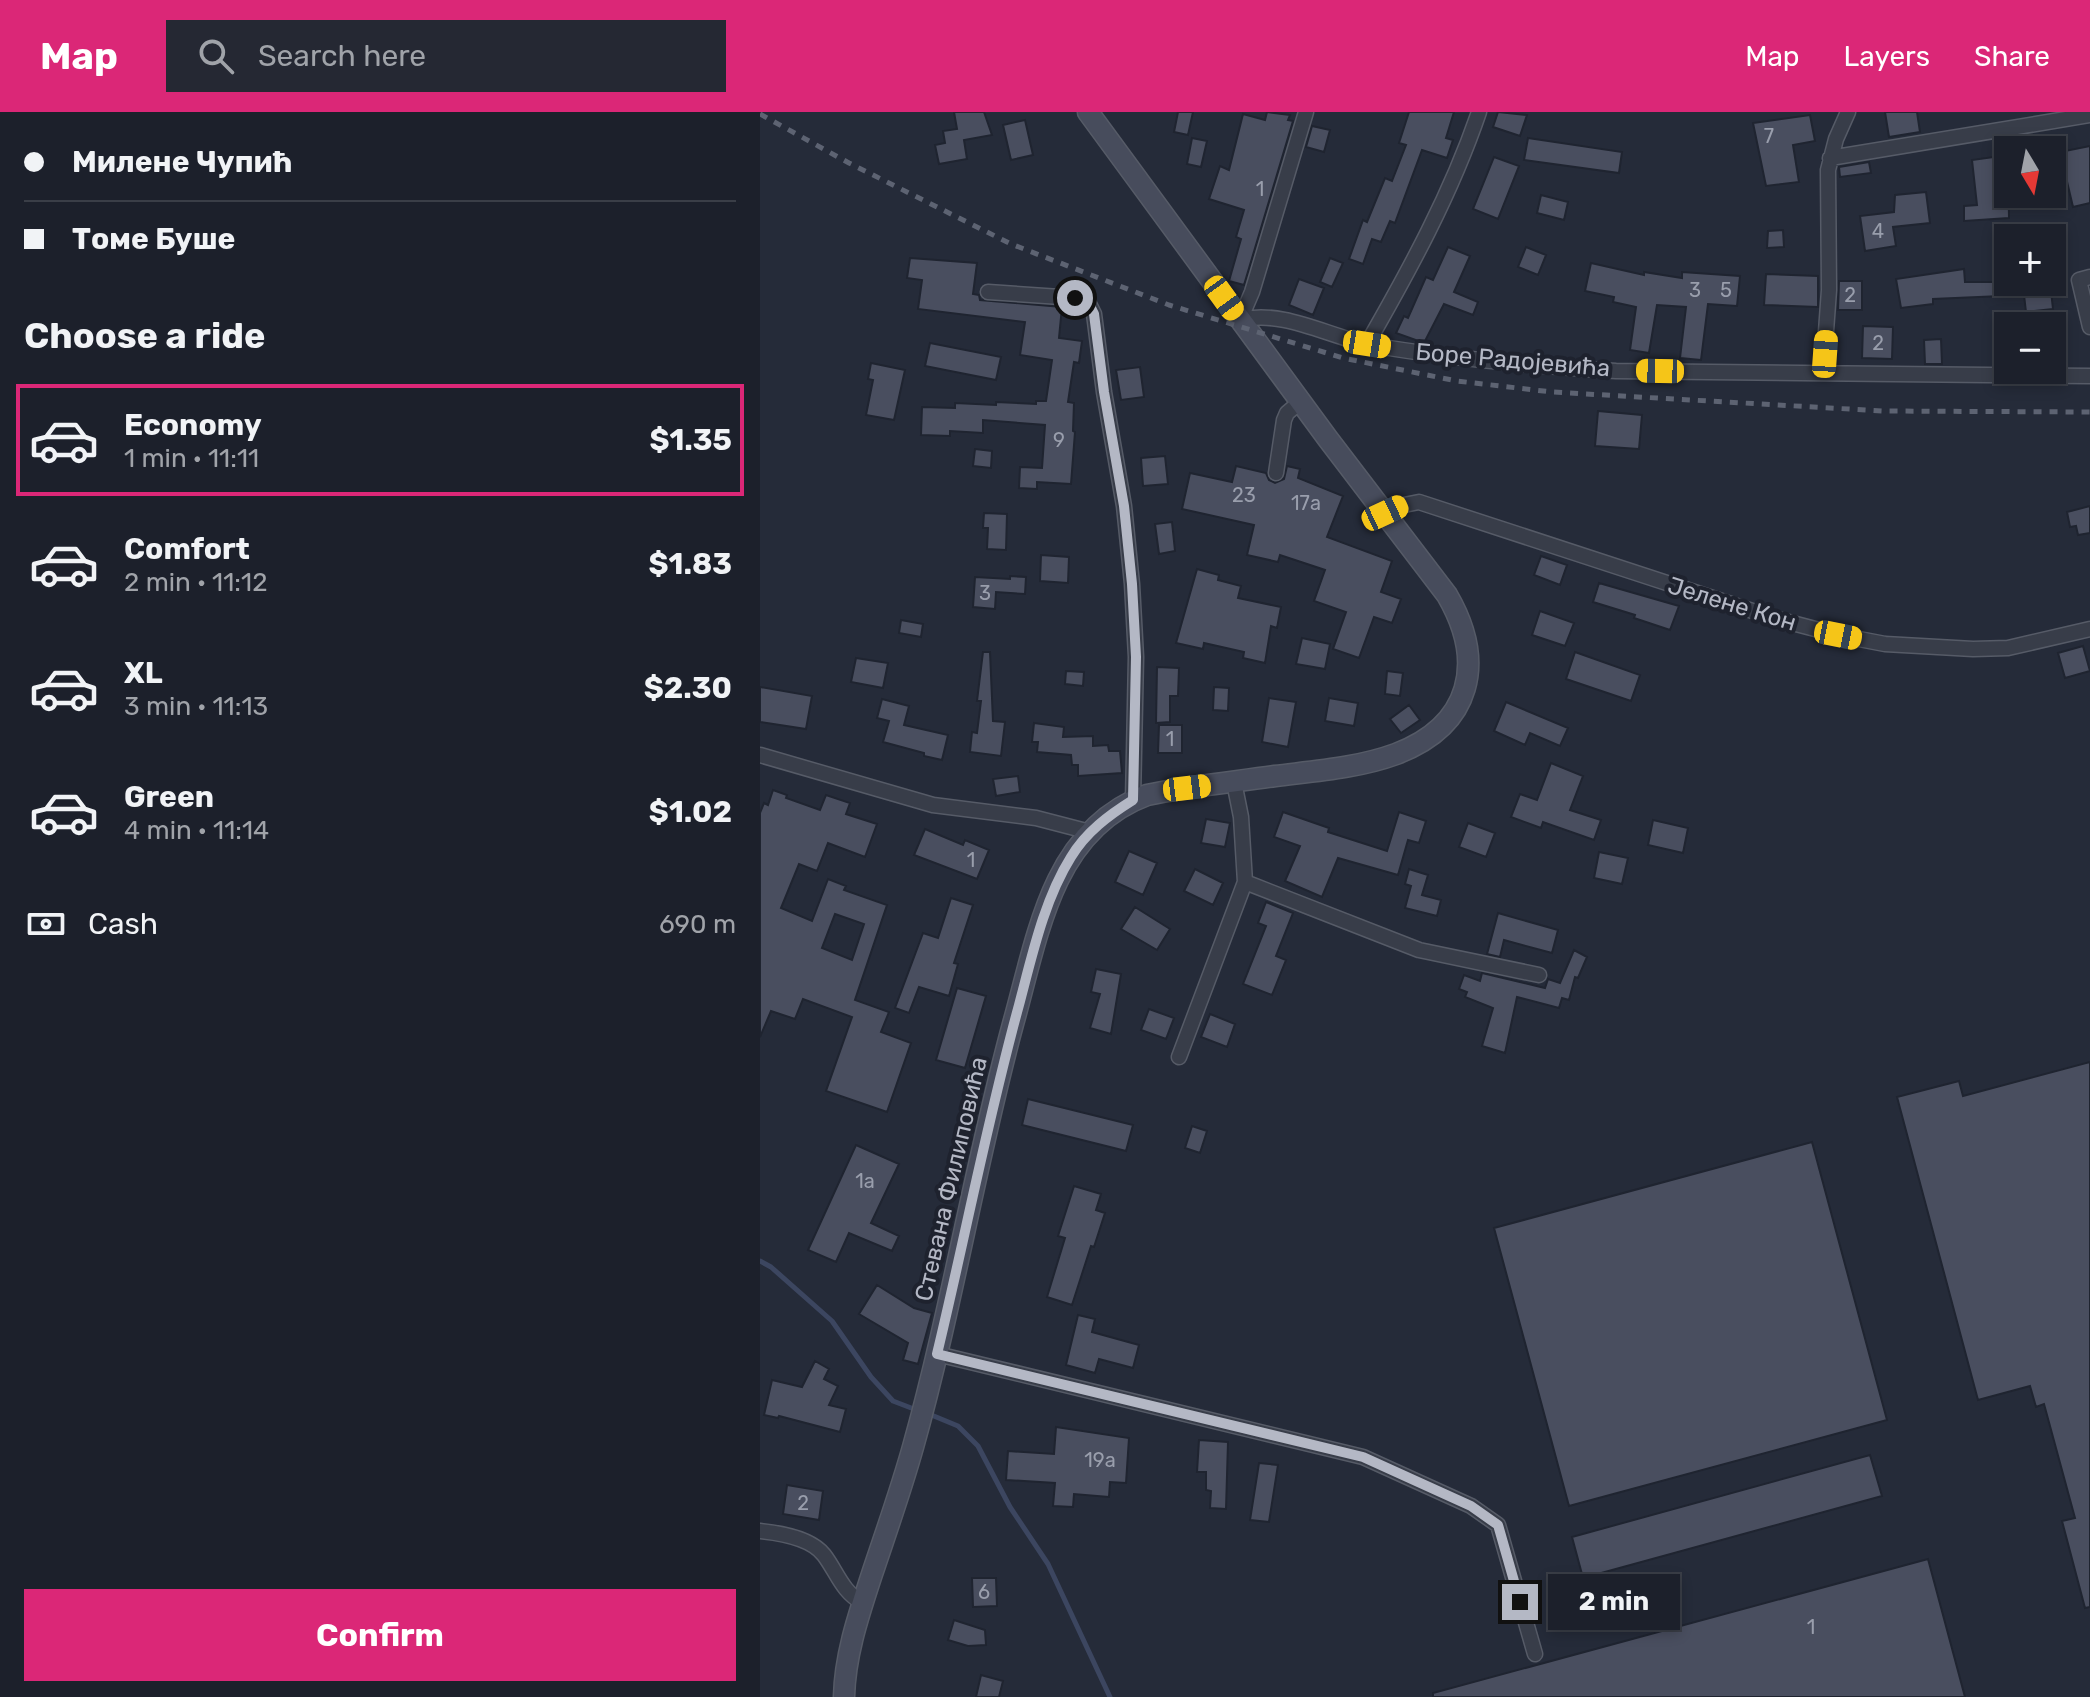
<!DOCTYPE html>
<html lang="en">
<head>
<meta charset="utf-8">
<style>
  body { margin:0; font-family:Rubik,sans-serif; background:#252833; color:#f1f3f6; height:100vh; display:flex; flex-direction:column; font-size:30px; white-space:nowrap }
  * { box-sizing:border-box; margin:0 }
  p { font-size:26px; color:#a0a3a9 }
  .icon { flex:none; width:44px; height:44px; fill:none; stroke:currentColor; stroke-width:2; stroke-linecap:round; stroke-linejoin:round }
  .map { position:relative; flex:1; overflow:hidden }
  .drawer { display:flex; flex-direction:column; background:#1c202b; width:760px }
  .drawer>* { flex:none }
  .hud { display:grid; align-content:center; height:176px; padding:0 24px; background:#1c202b }
  .needle { width:52px; rotate:170deg }
  .tools { position:absolute; left:1234px; top:24px; display:grid; gap:16px }
  .tools a { display:grid; place-items:center; width:72px; height:72px; border-radius:0px; background:#1c202b; box-shadow:0 4px 12px #0003,0 0 0 2px #3a3e47; font-size:40px }
  .end { position:absolute; width:36px; height:36px; margin:-18px; border:10px solid #b4b8c5; background:#111; box-shadow:0 0 0 4px #111 }
  .from { border-radius:50% }
  .bubble { position:absolute; height:56px; border-radius:0px; background:#1c202b; box-shadow:0 4px 12px #0003,0 0 0 2px #3a3e47; font-size:26px; font-weight:700; line-height:56px; text-align:center }
  .car { position:absolute; width:24px; height:48px; margin:-24px -12px; border-radius:10px; box-shadow:0 0 6px 2px #0007; background:linear-gradient(#f5c518 24%,#345 0 40%,#f5c518 0 76%,#345 0 86%,#f5c518 0) }
  .hud b { display:flex; align-items:center; gap:28px; height:76px; font-size:30px }
  .hud b+b { border-top:2px solid #3a3e47 }
  .hud i { width:20px; height:20px; background:#f1f3f6 }
  ul { padding:0; list-style:none }
  li { display:flex; align-items:center; gap:24px; height:112px; margin:0 16px 12px; padding:0 8px; border:4px solid transparent; border-radius:0px }
  li div { flex:1 }
  li b { display:block; font-size:30px }
  li em { font-style:normal; font-weight:700 }
  li.current { border-color:#db2777 }
  li>.icon { width:72px; height:72px; stroke-width:1.5 }
  h2 { padding:0 24px; font-size:36px; line-height:96px }
  .pay { display:flex; align-items:center; gap:20px; height:88px; padding:0 24px; font-size:30px }
  .pay p { margin-inline-start:auto }
  .action { display:flex; gap:16px; margin-top:auto; padding:16px 24px }
  .action a { flex:1; height:92px; border-radius:0px; background:#db2777; color:#fff; font-size:32px; font-weight:700; line-height:92px; text-align:center }
  header { display:flex; align-items:center; gap:48px; box-sizing:border-box; height:112px; padding:0 40px; background:#db2777; color:#fff }
  header strong { font-size:38px }
  nav { display:flex; gap:44px; margin-inline-start:auto; font-size:28px }
  .search { width:560px; height:72px; background:#252833; display:flex; align-items:center; gap:20px; box-sizing:border-box; padding:0 28px; border-radius:0px; color:#a0a3a9; font-size:30px }
  main { display:flex; flex:1; min-height:0 }
  .map>svg:first-child { display:block }
</style>
</head>
<body>
<header>
<strong>Map</strong>
<div class="search"><svg class="icon" aria-label="search" viewBox="0 0 24 24"><circle cx="10" cy="10" r="6"/><path d="M15 15l6 6"/></svg>Search here</div>
<nav><a>Map</a><a>Layers</a><a>Share</a></nav>
</header>
<main>
<section class="drawer">
<div class="hud">
<b><i class="from"></i>Милене Чупић</b>
<b><i></i>Томе Буше</b>
</div>
<h2>Choose a ride</h2>
<ul>
<li class="current"><svg class="icon" aria-label="car" viewBox="0 0 24 24"><path d="M5 17H2v-5l4-1 3-4h7l3 4 3 1v5h-3M9 17h6M6 11h13"/><circle cx="7" cy="17" r="2"/><circle cx="17" cy="17" r="2"/></svg><div><b>Economy</b><p>1 min · 11:11</p></div><em>$1.35</em></li>
<li><svg class="icon" aria-label="car" viewBox="0 0 24 24"><path d="M5 17H2v-5l4-1 3-4h7l3 4 3 1v5h-3M9 17h6M6 11h13"/><circle cx="7" cy="17" r="2"/><circle cx="17" cy="17" r="2"/></svg><div><b>Comfort</b><p>2 min · 11:12</p></div><em>$1.83</em></li>
<li><svg class="icon" aria-label="car" viewBox="0 0 24 24"><path d="M5 17H2v-5l4-1 3-4h7l3 4 3 1v5h-3M9 17h6M6 11h13"/><circle cx="7" cy="17" r="2"/><circle cx="17" cy="17" r="2"/></svg><div><b>XL</b><p>3 min · 11:13</p></div><em>$2.30</em></li>
<li><svg class="icon" aria-label="car" viewBox="0 0 24 24"><path d="M5 17H2v-5l4-1 3-4h7l3 4 3 1v5h-3M9 17h6M6 11h13"/><circle cx="7" cy="17" r="2"/><circle cx="17" cy="17" r="2"/></svg><div><b>Green</b><p>4 min · 11:14</p></div><em>$1.02</em></li>
</ul>
<div class="pay"><svg class="icon" aria-label="cash" viewBox="0 0 24 24"><path d="M3 7h18v10H3z"/><circle cx="12" cy="12" r="2"/></svg>Cash<p>690 m</p></div>
<div class="action"><a>Confirm</a></div>
</section>
<div class="map">
<svg width="1330" height="1585" viewBox="0 0 1330 1585">
  <rect width="100%" height="100%" fill="#252b39"/>
  <g fill="none" stroke-linecap="round" stroke-linejoin="round">
    <path stroke="#3c4660" stroke-width="5" d="M 0,1149 L 11,1155 L 72,1209 L 111,1265 L 133,1289 L 159,1299
      M 169,1302 L 198,1314 L 218,1334 L 250,1395 L 288,1452 L 350,1585"/>
  </g>
  <path fill="#494e5f" stroke="#1f2430" stroke-width="2" fill-rule="evenodd" d="M 194,0 L 224,0 L 232,23 L 204,28 L 207,47 L 179,52 L 175,33 L 185,31 L 183,19 L 197,17 Z
    M 418,0 L 433,0 L 428,23 L 414,20 Z
    M 507,0 L 530,3 L 528,8 L 533,9 L 484,173 L 469,169 L 481,127 L 476,125 L 484,98 L 449,87 L 460,54 L 469,58 L 483,2 L 505,8 Z
    M 649,0 L 694,0 L 686,26 L 693,28 L 687,46 L 662,38 L 635,111 L 630,109 L 621,130 L 612,127 L 603,152 L 589,147 L 603,108 L 607,110 L 625,66 L 632,69 L 646,33 L 639,31 Z
    M 738,0 L 767,3 L 760,24 L 733,15 Z
    M 1125,0 L 1157,0 L 1160,20 L 1129,25 Z
    M 1050,3 L 1055,29 L 1033,33 L 1039,70 L 1006,74 L 993,11 Z
    M 265,8 L 273,43 L 251,48 L 243,13 Z
    M 552,14 L 570,18 L 564,40 L 546,35 Z
    M 432,26 L 447,29 L 441,55 L 427,52 Z
    M 768,26 L 862,40 L 859,61 L 764,48 Z
    M 1330,34 L 1330,91 L 1313,95 L 1300,40 Z
    M 1248,43 L 1249,106 L 1204,109 L 1204,94 L 1217,93 L 1212,48 Z
    M 734,45 L 759,54 L 738,107 L 713,97 Z
    M 1109,50 L 1111,61 L 1080,65 L 1079,55 Z
    M 1166,80 L 1170,111 L 1133,115 L 1136,134 L 1105,139 L 1100,104 L 1134,100 L 1135,83 Z
    M 781,83 L 808,90 L 804,108 L 777,101 Z
    M 1023,118 L 1024,135 L 1007,136 L 1008,119 Z
    M 688,135 L 710,144 L 694,180 L 718,190 L 713,203 L 684,192 L 664,231 L 636,221 L 644,204 L 648,206 L 666,165 L 673,168 Z
    M 766,135 L 786,143 L 778,163 L 758,155 Z
    M 150,146 L 217,151 L 213,182 L 219,183 L 220,188 L 302,195 L 299,226 L 322,229 L 319,251 L 314,250 L 308,290 L 314,291 L 313,319 L 315,320 L 311,372 L 277,370 L 277,377 L 259,376 L 260,355 L 282,356 L 285,313 L 223,308 L 223,321 L 190,319 L 190,324 L 161,323 L 162,295 L 195,296 L 195,291 L 236,293 L 236,290 L 276,292 L 276,289 L 286,289 L 292,248 L 260,243 L 265,210 L 158,197 L 162,168 L 147,166 Z
    M 570,146 L 583,151 L 572,175 L 560,170 Z
    M 831,151 L 884,163 L 884,160 L 922,166 L 922,160 L 980,164 L 977,194 L 948,192 L 941,248 L 920,246 L 926,195 L 897,193 L 889,241 L 870,238 L 876,195 L 853,190 L 854,185 L 825,179 Z
    M 1204,157 L 1205,170 L 1290,170 L 1293,197 L 1266,200 L 1264,183 L 1173,187 L 1173,192 L 1141,196 L 1136,167 Z
    M 1006,162 L 1058,164 L 1058,195 L 1004,193 Z
    M 539,167 L 564,176 L 553,203 L 529,193 Z
    M 1079,169 L 1102,169 L 1102,198 L 1078,198 Z
    M 1103,214 L 1133,215 L 1132,247 L 1102,246 Z
    M 1181,227 L 1182,252 L 1165,252 L 1164,228 Z
    M 170,231 L 241,245 L 236,268 L 165,254 Z
    M 111,251 L 145,258 L 134,308 L 106,303 L 113,268 L 108,267 Z
    M 380,255 L 384,285 L 361,288 L 356,258 Z
    M 838,299 L 882,303 L 879,337 L 835,334 Z
    M 215,337 L 232,339 L 231,356 L 213,354 Z
    M 405,344 L 408,372 L 383,374 L 381,346 Z
    M 476,354 L 506,361 L 509,368 L 515,371 L 524,367 L 527,354 L 540,357 L 538,366 L 583,384 L 567,425 L 632,449 L 621,480 L 641,487 L 632,511 L 614,505 L 599,546 L 573,537 L 586,500 L 554,489 L 565,458 L 520,443 L 518,450 L 487,443 L 494,413 L 422,397 L 430,361 L 472,370 Z
    M 1330,394 L 1330,421 L 1318,423 L 1316,414 L 1310,415 L 1307,400 Z
    M 224,401 L 247,402 L 246,438 L 227,437 L 228,416 L 223,416 Z
    M 412,410 L 415,439 L 399,442 L 395,412 Z
    M 281,443 L 309,445 L 308,471 L 280,469 Z
    M 781,444 L 807,453 L 800,473 L 774,463 Z
    M 437,457 L 459,463 L 458,468 L 481,474 L 478,486 L 521,495 L 517,516 L 511,514 L 505,551 L 483,546 L 484,540 L 444,531 L 443,537 L 416,531 Z
    M 250,464 L 266,465 L 265,482 L 236,480 L 235,497 L 213,495 L 215,465 L 250,467 Z
    M 839,471 L 919,494 L 910,518 L 874,506 L 875,503 L 833,490 Z
    M 780,499 L 814,511 L 805,534 L 772,523 Z
    M 141,508 L 163,512 L 161,525 L 139,521 Z
    M 542,526 L 570,532 L 565,557 L 536,552 Z
    M 1323,534 L 1330,559 L 1305,566 L 1298,541 Z
    M 223,540 L 230,540 L 233,609 L 245,610 L 241,644 L 210,640 L 212,620 L 217,621 L 221,589 L 217,589 Z
    M 815,540 L 880,563 L 871,589 L 806,567 Z
    M 96,546 L 128,551 L 123,576 L 91,570 Z
    M 397,555 L 419,556 L 418,584 L 410,584 L 410,610 L 396,611 Z
    M 306,559 L 324,560 L 323,574 L 305,572 Z
    M 627,559 L 643,561 L 640,584 L 625,582 Z
    M 0,575 L 52,584 L 46,617 L 0,610 Z
    M 454,575 L 469,576 L 468,599 L 453,598 Z
    M 509,586 L 536,590 L 528,635 L 502,630 Z
    M 569,586 L 598,591 L 594,614 L 565,609 Z
    M 122,587 L 149,594 L 144,613 L 188,623 L 182,648 L 164,644 L 164,641 L 123,630 L 129,609 L 117,606 Z
    M 746,590 L 808,616 L 800,634 L 770,621 L 765,633 L 734,619 Z
    M 649,593 L 660,608 L 641,621 L 630,607 Z
    M 274,611 L 304,615 L 303,625 L 333,624 L 333,634 L 348,633 L 349,639 L 360,639 L 362,661 L 318,664 L 318,653 L 312,653 L 311,643 L 277,640 L 278,630 L 272,630 Z
    M 399,613 L 422,613 L 422,641 L 398,641 Z
    M 791,651 L 823,664 L 810,698 L 841,708 L 834,728 L 783,710 L 781,716 L 751,705 L 760,682 L 777,688 Z
    M 258,664 L 260,680 L 236,684 L 233,667 Z
    M 13,678 L 27,683 L 26,686 L 60,698 L 66,683 L 90,691 L 86,702 L 117,712 L 105,745 L 68,731 L 57,759 L 39,752 L 21,796 L 52,809 L 68,767 L 86,774 L 84,778 L 127,793 L 95,888 L 129,900 L 121,920 L 151,931 L 127,1000 L 66,979 L 92,905 L 43,887 L 35,907 L 11,899 L 0,925 L 0,701 L 4,691 L 8,693 ZM 75,802 L 104,812 L 92,848 L 62,836 Z
    M 523,700 L 569,716 L 568,720 L 627,739 L 639,700 L 666,709 L 659,731 L 648,728 L 638,763 L 578,746 L 562,785 L 525,769 L 540,734 L 514,725 Z
    M 446,707 L 470,711 L 465,735 L 441,731 Z
    M 893,708 L 928,716 L 923,741 L 888,733 Z
    M 708,711 L 735,721 L 726,745 L 699,735 Z
    M 165,717 L 203,733 L 205,728 L 229,738 L 217,767 L 154,743 Z
    M 369,739 L 397,751 L 383,783 L 355,770 Z
    M 839,740 L 868,746 L 862,772 L 834,766 Z
    M 435,757 L 463,771 L 453,793 L 424,779 Z
    M 649,757 L 668,763 L 662,783 L 681,788 L 677,804 L 645,796 L 651,774 L 645,772 Z
    M 191,786 L 213,793 L 194,851 L 198,852 L 189,884 L 159,875 L 149,901 L 135,896 L 163,821 L 178,826 Z
    M 506,790 L 533,801 L 516,844 L 526,848 L 512,883 L 483,872 L 506,814 L 498,811 Z
    M 375,795 L 410,817 L 397,838 L 361,817 Z
    M 738,801 L 798,818 L 792,841 L 744,828 L 740,845 L 727,842 Z
    M 814,838 L 827,845 L 818,866 L 815,865 L 809,888 L 802,886 L 799,896 L 757,885 L 745,941 L 722,934 L 733,896 L 705,885 L 707,880 L 699,877 L 704,863 L 720,869 L 722,861 L 785,876 L 788,867 L 800,871 Z
    M 336,857 L 361,862 L 351,922 L 330,916 L 340,882 L 331,880 Z
    M 197,876 L 226,884 L 205,956 L 176,948 Z
    M 389,897 L 414,906 L 406,927 L 381,918 Z
    M 450,902 L 475,912 L 467,935 L 441,925 Z
    M 1330,950 L 1330,1495 L 1325,1496 L 1302,1409 L 1315,1406 L 1284,1292 L 1276,1295 L 1270,1274 L 1218,1288 L 1137,985 L 1199,969 L 1203,984 Z
    M 268,987 L 373,1013 L 366,1039 L 262,1013 Z
    M 432,1014 L 447,1019 L 440,1041 L 425,1036 Z
    M 1052,1030 L 1127,1308 L 809,1394 L 734,1116 Z
    M 96,1033 L 139,1052 L 111,1111 L 139,1124 L 132,1139 L 89,1121 L 76,1150 L 48,1138 Z
    M 314,1074 L 341,1082 L 336,1098 L 345,1101 L 334,1135 L 331,1134 L 312,1193 L 287,1185 L 305,1126 L 298,1124 Z
    M 117,1173 L 154,1196 L 172,1201 L 158,1252 L 143,1248 L 148,1231 L 99,1202 Z
    M 318,1203 L 335,1207 L 332,1220 L 379,1233 L 373,1256 L 339,1247 L 335,1261 L 306,1253 Z
    M 55,1249 L 69,1257 L 64,1267 L 78,1274 L 69,1293 L 86,1297 L 80,1320 L 19,1304 L 18,1306 L 4,1303 L 12,1268 L 42,1275 Z
    M 296,1315 L 369,1326 L 366,1371 L 350,1370 L 349,1385 L 314,1382 L 313,1395 L 293,1394 L 295,1371 L 246,1368 L 248,1339 L 294,1342 Z
    M 439,1328 L 468,1330 L 466,1397 L 450,1396 L 451,1379 L 446,1378 L 446,1360 L 437,1360 Z
    M 1110,1343 L 1122,1384 L 823,1466 L 812,1425 Z
    M 499,1351 L 518,1353 L 509,1410 L 490,1408 Z
    M 27,1373 L 63,1379 L 59,1408 L 23,1402 Z
    M 1168,1447 L 1205,1585 L 673,1585 L 673,1581 Z
    M 212,1466 L 236,1466 L 237,1494 L 213,1495 Z
    M 194,1508 L 225,1518 L 226,1533 L 208,1534 L 188,1528 Z
    M 221,1563 L 243,1569 L 239,1585 L 216,1585 Z"/>
  <g fill="none" stroke-linecap="round" stroke-linejoin="round">
    <g stroke="#565b67" stroke-width="17">
      <path id="street" d="M 1070,46 L 1330,3
        M 1330,165 L 1319,168 L 1330,215
        M 228,180 L 315,186 L 329,192 L 334,202 L 344,280 L 364,394 L 372,472 L 376,545 L 373,688
        M 480,208 C 523,197 569,225 611,233 C 692,247 774,254 856,259 L 1330,264
        M 480,208 L 492,180 L 546,0
        M 607,232 C 650,157 691,82 719,0
        M 1063,261 L 1069,178 L 1068,58 L 1076,27 L 1088,0
        M 516,361 L 524,308 L 527,301 L 540,290
        M 625,401 L 644,393 L 659,390 L 1017,507 L 1078,523 L 1125,532 L 1213,537 L 1248,536 L 1330,517
        M 0,643 L 173,693 L 276,706 L 330,720
        M 485,770 L 659,838 L 779,863
        M 419,945 L 485,770 L 481,705 L 474,670
        M 177,1242 L 603,1345 L 711,1394 L 738,1413 L 775,1542
        M 0,1419 C 20,1421 51,1426 64,1443 C 77,1460 82,1480 103,1491"/>
    </g>
    <g stroke="#565b67" stroke-width="23">
      <path id="secondary" d="M 84,1585 C 85,1542 99,1502 112,1462 C 126,1420 141,1378 153,1335 C 192,1196 215,1052 253,912 C 266,866 277,811 298,768 C 317,729 346,698 387,683 C 429,674 473,670 515,664 C 555,659 598,656 636,642 C 712,613 726,550 687,483 L 568,327 L 328,0"/>
    </g>
    <use href="#street" stroke="#383d49" stroke-width="14"/>
    <use href="#secondary" stroke="#474c5c" stroke-width="20"/>
    <path stroke="#5d6372" stroke-width="5" stroke-dasharray="8 8" stroke-linecap="butt" d="M 0,2 L 89,51 L 251,132 L 409,193 L 583,246 L 697,269 L 792,280 L 1123,299 L 1330,300"/>
  </g>
  <g fill="none" stroke-linecap="round" stroke-linejoin="round">
    <path stroke="#b4b8c5" stroke-width="10" d="M 315,186 L 329,192 L 334,202 L 344,280 L 364,394 L 372,472 L 376,545 L 373,688 C 349,703 326,720 311,745 C 284,788 272,844 259,893 C 227,1009 205,1126 177,1242 L 603,1345 L 711,1394 L 738,1413 L 760,1490"/>
  </g>
  <g text-anchor="middle" stroke-width="8" stroke-linejoin="round" paint-order="stroke">
    <g font-size="20" fill="#999eac">
      <text x="1009" y="31">7</text>
      <text x="500" y="84">1</text>
      <text x="1118" y="126">4</text>
      <text x="935" y="185">3</text>
      <text x="966" y="185">5</text>
      <text x="1090" y="190">2</text>
      <text x="1118" y="238">2</text>
      <text x="299" y="335">9</text>
      <text x="484" y="390">23</text>
      <text x="546" y="398">17a</text>
      <text x="225" y="488">3</text>
      <text x="410" y="634">1</text>
      <text x="211" y="755">1</text>
      <text x="105" y="1076">1a</text>
      <text x="340" y="1355">19a</text>
      <text x="43" y="1398">2</text>
      <text x="224" y="1487">6</text>
      <text x="1051" y="1522">1</text>
    </g>
    <g font-size="24" fill="#b4b8c5" stroke="#1e222e">
      <text transform="translate(753 248) rotate(5)" y="8">Боре Радојевића</text>
      <text transform="translate(972 492) rotate(17)" y="8">Јелене Кон</text>
      <text transform="translate(191 1067) rotate(-77)" y="8">Стевана Филиповића</text>
    </g>
  </g>
</svg>
<div class="tools">
<a><svg class="needle" viewBox="-14 -14 28 28"><path d="M0-13l5 13h-10z" fill="#e53935"/><path d="M0 13l5-13h-10z" fill="#a0a3a9"/></svg></a>
<a>+</a>
<a>−</a>
</div>
<i class="end from" style="left:315px;top:186px"></i>
<i class="end" style="left:760px;top:1490px"></i>
<div class="bubble" style="left:788px;top:1462px;width:132px">2 min</div>
<i class="car" style="left:464px;top:186px;rotate:144deg"></i>
<i class="car" style="left:607px;top:232px;rotate:99deg"></i>
<i class="car" style="left:1065px;top:242px;rotate:4deg"></i>
<i class="car" style="left:900px;top:259px;rotate:271deg"></i>
<i class="car" style="left:625px;top:401px;rotate:65deg"></i>
<i class="car" style="left:1078px;top:523px;rotate:101deg"></i>
<i class="car" style="left:427px;top:676px;rotate:83deg"></i>
</div>
</main>
</body>
</html>
